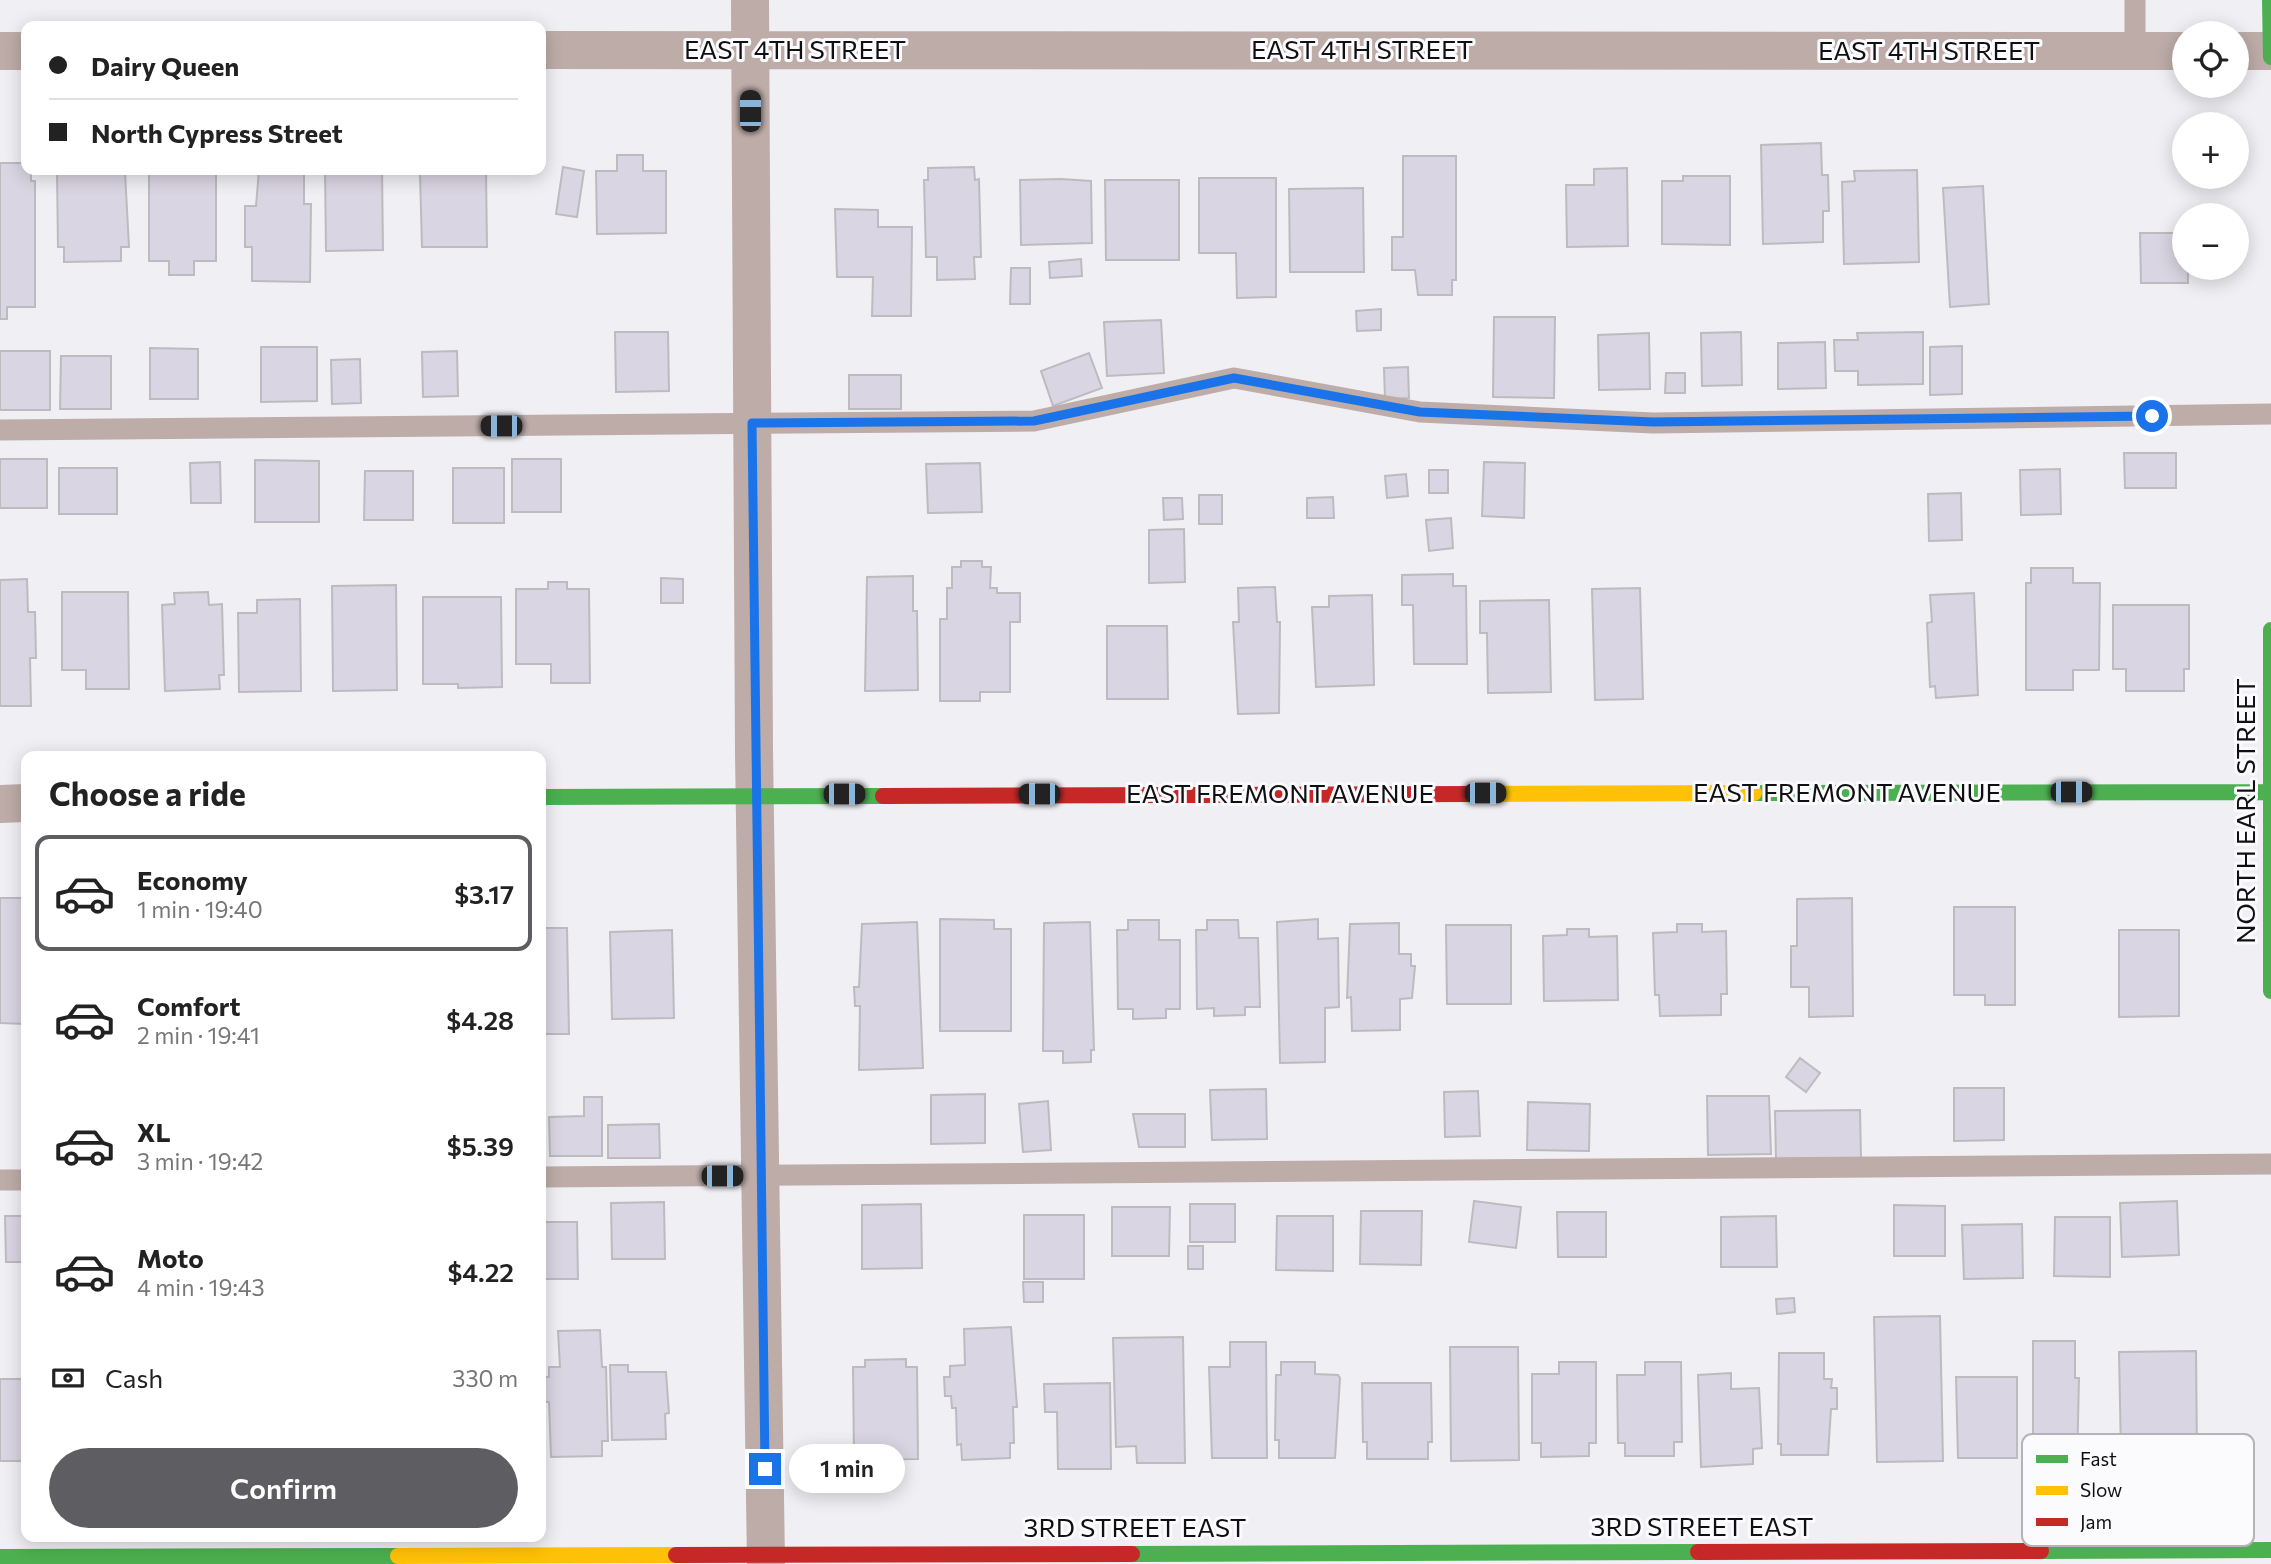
<!DOCTYPE html>
<html lang="en">
<head>
<meta charset="utf-8">
<style>
  body { margin:0; font-family:Commissioner,sans-serif; background:#f6f6f6; color:#222; height:100vh; display:flex; flex-direction:column; font-size:26px; white-space:nowrap }
  * { box-sizing:border-box; margin:0 }
  p { font-size:23px; color:#767676 }
  .icon { flex:none; width:38px; height:38px; fill:none; stroke:currentColor; stroke-width:2; stroke-linecap:round; stroke-linejoin:round }
  .map { position:relative; flex:1; overflow:hidden }
  .details { position:absolute; left:21px; top:751px; width:525px; height:791px; display:flex; flex-direction:column; background:#fff; border-radius:14px; box-shadow:0 4px 18px #0003 }
  .details>* { flex:none }
  .banner { position:absolute; left:21px; top:21px; width:525px; height:154px; border-radius:14px; box-shadow:0 4px 18px #0003; display:grid; align-content:center; height:154px; padding:0 28px; background:#fff }
  .buttons { position:absolute; left:2172px; top:21px; display:grid; gap:14px }
  .buttons a { display:grid; place-items:center; width:77px; height:77px; border-radius:50%; background:#fff; box-shadow:0 4px 18px #0003; font-size:35px }
  .end { position:absolute; width:32px; height:32px; margin:-16px; border:9px solid #1a73e8; background:#fff; box-shadow:0 0 0 4px #fff }
  .from { border-radius:50% }
  .bubble { position:absolute; height:49px; border-radius:24px; background:#fff; box-shadow:0 4px 18px #0003; font-size:23px; font-weight:600; line-height:49px; text-align:center }
  .car { position:absolute; width:21px; height:42px; margin:-21px -10px; border-radius:9px; box-shadow:0 0 5px 2px #0007; background:linear-gradient(#222 24%,#8ab4d8 0 40%,#222 0 76%,#8ab4d8 0 86%,#222 0) }
  .banner b { display:flex; align-items:center; gap:24px; height:66px; font-size:26px }
  .banner b+b { border-top:2px solid #e0e0e0 }
  .banner i { width:18px; height:18px; background:#222 }
  ul { padding:0; list-style:none }
  li { display:flex; align-items:center; gap:21px; height:116px; margin:0 14px 10px; padding:0 14px; border:4px solid transparent; border-radius:14px }
  li div { flex:1 }
  li b { display:block; font-size:26px }
  li em { font-style:normal; font-weight:600 }
  li.on { border-color:#5e5e62 }
  li>.icon { width:63px; height:63px; stroke-width:1.5 }
  h2 { padding:0 28px; font-size:32px; line-height:84px }
  .pay { display:flex; align-items:center; gap:18px; height:77px; padding:0 28px; font-size:26px }
  .pay p { margin-inline-start:auto }
  .button { display:flex; gap:14px; margin-top:auto; padding:14px 28px }
  .button a { flex:1; height:80px; border-radius:42px; background:#5e5e62; color:#fff; font-size:28px; font-weight:600; line-height:80px; text-align:center }
  .map>svg:first-child { display:block }
</style>
</head>
<body>
<div class="map">
<svg width="2271" height="1564" viewBox="0 0 2271 1564">
  <rect width="100%" height="100%" fill="#efeff4"/>
  <path fill="#dad5e2" stroke="#bcbbbf" stroke-width="2" d="M 1821,143 L 1822,175 L 1828,175 L 1829,211 L 1823,211 L 1823,242 L 1763,244 L 1761,145 Z
    M 617,155 L 643,155 L 643,171 L 666,171 L 666,233 L 597,234 L 596,171 L 617,171 Z
    M 1403,156 L 1456,156 L 1456,280 L 1452,280 L 1452,295 L 1418,295 L 1415,270 L 1392,270 L 1392,237 L 1403,237 Z
    M 0,163 L 26,163 L 26,170 L 31,170 L 31,181 L 35,181 L 35,307 L 7,307 L 7,319 L 0,319 Z
    M 563,167 L 584,171 L 577,217 L 556,214 Z
    M 974,167 L 975,180 L 979,179 L 981,257 L 974,257 L 975,279 L 937,280 L 937,257 L 926,257 L 924,180 L 928,180 L 928,168 Z
    M 1627,168 L 1628,246 L 1567,247 L 1566,185 L 1594,185 L 1594,169 Z
    M 63,170 L 125,172 L 129,247 L 121,247 L 121,261 L 64,262 L 64,247 L 58,247 L 57,173 L 63,173 Z
    M 149,170 L 216,170 L 216,261 L 194,261 L 194,275 L 169,275 L 169,261 L 149,261 Z
    M 259,170 L 304,172 L 304,204 L 311,204 L 310,282 L 252,281 L 252,247 L 245,247 L 245,206 L 256,206 Z
    M 325,170 L 382,170 L 383,250 L 326,251 Z
    M 432,170 L 474,170 L 474,173 L 486,173 L 487,247 L 422,247 L 420,174 L 432,174 Z
    M 1917,170 L 1919,262 L 1844,264 L 1842,182 L 1855,181 L 1854,171 Z
    M 1683,176 L 1730,176 L 1730,245 L 1662,244 L 1662,181 L 1683,181 Z
    M 1199,178 L 1276,178 L 1276,297 L 1237,298 L 1236,253 L 1199,253 Z
    M 1061,179 L 1091,181 L 1092,243 L 1021,245 L 1020,180 Z
    M 1105,180 L 1179,180 L 1179,260 L 1106,260 Z
    M 1983,186 L 1989,304 L 1950,307 L 1943,188 Z
    M 1363,188 L 1364,272 L 1290,272 L 1289,189 Z
    M 835,209 L 878,210 L 878,227 L 912,227 L 911,316 L 872,316 L 873,277 L 837,277 Z
    M 2140,233 L 2184,233 L 2184,268 L 2188,268 L 2188,283 L 2141,283 Z
    M 1081,259 L 1082,276 L 1050,278 L 1049,262 Z
    M 1011,268 L 1030,268 L 1030,304 L 1010,304 Z
    M 1381,309 L 1381,330 L 1357,331 L 1356,311 Z
    M 1494,317 L 1555,317 L 1554,398 L 1493,397 Z
    M 1161,320 L 1164,373 L 1107,376 L 1104,322 Z
    M 615,332 L 668,332 L 669,391 L 616,392 Z
    M 1741,332 L 1742,385 L 1702,386 L 1701,333 Z
    M 1923,332 L 1923,384 L 1858,385 L 1858,371 L 1835,371 L 1834,340 L 1858,340 L 1857,333 Z
    M 1649,333 L 1650,389 L 1599,390 L 1598,335 Z
    M 1825,342 L 1826,388 L 1778,389 L 1778,343 Z
    M 1962,346 L 1962,394 L 1930,395 L 1930,347 Z
    M 261,347 L 317,347 L 317,401 L 261,402 Z
    M 150,348 L 198,349 L 198,399 L 150,399 Z
    M 0,351 L 50,351 L 50,410 L 0,410 Z
    M 457,351 L 458,396 L 423,397 L 422,352 Z
    M 1089,353 L 1102,388 L 1053,406 L 1041,371 Z
    M 61,356 L 111,356 L 111,409 L 60,409 Z
    M 360,359 L 361,403 L 332,404 L 331,360 Z
    M 1408,367 L 1409,398 L 1385,399 L 1384,368 Z
    M 1666,373 L 1685,373 L 1685,393 L 1665,393 Z
    M 849,375 L 901,375 L 901,409 L 849,409 Z
    M 2124,453 L 2176,453 L 2176,488 L 2125,488 Z
    M 0,459 L 47,459 L 47,508 L 0,508 Z
    M 512,459 L 561,459 L 561,512 L 512,512 Z
    M 255,460 L 319,461 L 319,522 L 255,522 Z
    M 220,462 L 221,503 L 191,503 L 190,463 Z
    M 1484,462 L 1525,463 L 1524,518 L 1482,516 Z
    M 980,463 L 982,512 L 928,513 L 926,464 Z
    M 59,468 L 117,468 L 117,514 L 59,514 Z
    M 453,468 L 504,468 L 504,523 L 453,523 Z
    M 2060,469 L 2061,514 L 2021,515 L 2020,470 Z
    M 1429,470 L 1448,470 L 1448,493 L 1429,493 Z
    M 365,471 L 413,471 L 413,520 L 364,520 Z
    M 1406,474 L 1408,496 L 1387,498 L 1385,476 Z
    M 1961,493 L 1962,540 L 1929,541 L 1928,494 Z
    M 1199,495 L 1222,495 L 1222,524 L 1199,524 Z
    M 1333,497 L 1334,518 L 1307,518 L 1307,498 Z
    M 1163,498 L 1182,498 L 1183,519 L 1164,520 Z
    M 1451,518 L 1453,548 L 1429,551 L 1426,520 Z
    M 1184,529 L 1185,582 L 1149,583 L 1149,530 Z
    M 961,561 L 982,561 L 982,567 L 991,567 L 990,588 L 997,588 L 997,593 L 1020,593 L 1020,622 L 1010,622 L 1010,692 L 980,692 L 980,701 L 940,701 L 940,619 L 947,619 L 947,588 L 952,588 L 952,567 L 961,567 Z
    M 2031,568 L 2073,568 L 2073,583 L 2100,583 L 2099,670 L 2073,670 L 2073,690 L 2026,690 L 2026,583 L 2031,583 Z
    M 1453,574 L 1453,586 L 1466,586 L 1467,664 L 1414,664 L 1413,605 L 1402,605 L 1402,575 Z
    M 913,576 L 913,611 L 917,611 L 918,690 L 865,691 L 867,577 Z
    M 661,578 L 683,579 L 683,603 L 661,603 Z
    M 27,579 L 28,612 L 35,612 L 36,658 L 30,658 L 31,706 L 0,706 L 0,580 Z
    M 548,582 L 567,582 L 567,589 L 589,589 L 590,683 L 551,683 L 551,664 L 516,664 L 516,589 L 548,589 Z
    M 396,585 L 397,690 L 333,691 L 332,586 Z
    M 1275,587 L 1277,622 L 1280,622 L 1279,713 L 1238,714 L 1233,622 L 1239,622 L 1238,588 Z
    M 1640,588 L 1643,699 L 1595,700 L 1592,589 Z
    M 62,592 L 128,592 L 129,689 L 86,689 L 86,670 L 62,670 Z
    M 208,592 L 209,605 L 222,604 L 224,675 L 219,675 L 220,689 L 165,691 L 162,605 L 175,604 L 174,593 Z
    M 1974,593 L 1978,695 L 1936,698 L 1935,686 L 1930,687 L 1927,623 L 1932,622 L 1930,595 Z
    M 1372,595 L 1374,685 L 1316,687 L 1312,607 L 1329,607 L 1329,596 Z
    M 423,597 L 501,597 L 502,687 L 458,688 L 458,684 L 423,684 Z
    M 300,599 L 301,691 L 239,692 L 238,613 L 257,613 L 257,600 Z
    M 1549,600 L 1551,692 L 1488,693 L 1487,633 L 1480,633 L 1480,601 Z
    M 2113,605 L 2189,605 L 2189,669 L 2184,669 L 2184,691 L 2126,691 L 2126,669 L 2113,669 Z
    M 1107,626 L 1167,626 L 1168,699 L 1107,699 Z
    M 0,898 L 26,898 L 26,1024 L 0,1023 Z
    M 1852,898 L 1853,1016 L 1809,1017 L 1809,987 L 1791,987 L 1791,946 L 1797,946 L 1797,899 Z
    M 1954,907 L 2015,907 L 2015,1005 L 1985,1005 L 1985,995 L 1954,995 Z
    M 940,919 L 994,920 L 994,929 L 1011,929 L 1011,1031 L 940,1031 Z
    M 1318,919 L 1318,939 L 1338,938 L 1339,1007 L 1325,1008 L 1325,1062 L 1280,1063 L 1277,922 Z
    M 1128,920 L 1159,920 L 1159,940 L 1180,940 L 1180,1009 L 1166,1009 L 1166,1018 L 1133,1019 L 1133,1009 L 1118,1009 L 1117,930 L 1128,930 Z
    M 1207,920 L 1238,920 L 1239,938 L 1258,938 L 1260,1007 L 1245,1007 L 1245,1015 L 1214,1016 L 1214,1008 L 1197,1009 L 1196,930 L 1207,930 Z
    M 917,922 L 923,1068 L 859,1070 L 860,1006 L 855,1006 L 854,987 L 859,987 L 862,924 Z
    M 1090,922 L 1094,1050 L 1091,1050 L 1091,1062 L 1063,1063 L 1063,1051 L 1043,1051 L 1044,923 Z
    M 1399,923 L 1399,954 L 1411,954 L 1411,966 L 1415,966 L 1412,998 L 1400,999 L 1400,1030 L 1352,1031 L 1351,997 L 1347,998 L 1350,924 Z
    M 1677,924 L 1702,924 L 1702,932 L 1726,931 L 1727,994 L 1721,994 L 1721,1015 L 1660,1016 L 1659,995 L 1655,995 L 1653,933 L 1677,932 Z
    M 1446,925 L 1511,925 L 1511,1004 L 1447,1004 Z
    M 541,928 L 567,928 L 569,1034 L 541,1034 Z
    M 1567,929 L 1589,929 L 1589,937 L 1617,936 L 1618,1000 L 1544,1001 L 1543,936 L 1567,935 Z
    M 672,930 L 674,1018 L 612,1019 L 610,932 Z
    M 2119,930 L 2179,930 L 2179,1016 L 2119,1017 Z
    M 1800,1058 L 1820,1073 L 1806,1092 L 1786,1077 Z
    M 1954,1088 L 2004,1088 L 2004,1140 L 1954,1141 Z
    M 1266,1089 L 1267,1139 L 1212,1140 L 1210,1090 Z
    M 1478,1091 L 1480,1136 L 1445,1137 L 1444,1092 Z
    M 985,1094 L 985,1143 L 931,1144 L 931,1095 Z
    M 1707,1096 L 1769,1096 L 1771,1154 L 1708,1155 Z
    M 584,1097 L 602,1097 L 602,1156 L 550,1156 L 549,1117 L 584,1116 Z
    M 1048,1101 L 1051,1150 L 1023,1152 L 1019,1104 Z
    M 1528,1102 L 1590,1104 L 1589,1151 L 1527,1150 Z
    M 1860,1110 L 1861,1159 L 1776,1161 L 1775,1111 Z
    M 1133,1114 L 1185,1114 L 1185,1147 L 1139,1147 Z
    M 659,1124 L 660,1158 L 608,1158 L 608,1125 Z
    M 1474,1201 L 1521,1207 L 1516,1248 L 1469,1242 Z
    M 2177,1201 L 2179,1255 L 2122,1257 L 2120,1203 Z
    M 664,1202 L 665,1259 L 612,1259 L 611,1203 Z
    M 921,1204 L 922,1268 L 862,1269 L 862,1205 Z
    M 1190,1204 L 1235,1204 L 1235,1242 L 1190,1242 Z
    M 1894,1205 L 1945,1206 L 1945,1256 L 1894,1256 Z
    M 1112,1207 L 1170,1207 L 1169,1256 L 1112,1256 Z
    M 1361,1211 L 1422,1211 L 1421,1265 L 1360,1264 Z
    M 1557,1212 L 1606,1212 L 1606,1257 L 1558,1257 Z
    M 1024,1215 L 1084,1215 L 1084,1279 L 1024,1279 Z
    M 5,1216 L 26,1216 L 26,1262 L 6,1262 Z
    M 1277,1216 L 1333,1216 L 1333,1271 L 1276,1270 Z
    M 1776,1216 L 1777,1267 L 1721,1267 L 1721,1217 Z
    M 2055,1217 L 2110,1217 L 2110,1277 L 2054,1276 Z
    M 541,1222 L 577,1222 L 578,1279 L 541,1279 Z
    M 2022,1224 L 2023,1278 L 1964,1279 L 1962,1225 Z
    M 1188,1246 L 1203,1246 L 1203,1269 L 1188,1269 Z
    M 1023,1282 L 1043,1282 L 1043,1302 L 1024,1302 Z
    M 1794,1298 L 1795,1312 L 1777,1314 L 1776,1299 Z
    M 1940,1316 L 1943,1461 L 1877,1462 L 1874,1317 Z
    M 1011,1327 L 1017,1407 L 1013,1407 L 1014,1443 L 1010,1443 L 1010,1458 L 962,1460 L 961,1444 L 957,1445 L 956,1408 L 952,1408 L 951,1396 L 945,1396 L 944,1377 L 950,1377 L 950,1366 L 965,1365 L 964,1329 Z
    M 600,1330 L 602,1367 L 606,1367 L 608,1441 L 602,1441 L 602,1456 L 551,1457 L 549,1402 L 543,1402 L 542,1377 L 549,1377 L 549,1367 L 560,1367 L 558,1331 Z
    M 1183,1337 L 1185,1463 L 1137,1463 L 1136,1446 L 1116,1447 L 1113,1338 Z
    M 2033,1341 L 2075,1341 L 2075,1378 L 2079,1378 L 2077,1466 L 2036,1466 L 2036,1449 L 2033,1449 Z
    M 1230,1342 L 1266,1342 L 1267,1458 L 1212,1458 L 1209,1367 L 1230,1367 Z
    M 1450,1347 L 1518,1347 L 1519,1460 L 1451,1461 Z
    M 2196,1351 L 2197,1454 L 2121,1455 L 2119,1352 Z
    M 1779,1353 L 1824,1353 L 1824,1379 L 1832,1379 L 1831,1388 L 1837,1388 L 1837,1409 L 1831,1409 L 1828,1455 L 1781,1455 L 1781,1444 L 1778,1444 Z
    M 906,1359 L 906,1367 L 917,1367 L 918,1459 L 854,1460 L 853,1367 L 865,1367 L 865,1360 Z
    M 1281,1362 L 1315,1362 L 1315,1374 L 1338,1375 L 1340,1378 L 1335,1458 L 1279,1458 L 1279,1440 L 1275,1440 L 1276,1375 L 1281,1375 Z
    M 1559,1362 L 1596,1362 L 1596,1443 L 1589,1443 L 1589,1456 L 1541,1457 L 1541,1443 L 1532,1443 L 1532,1374 L 1559,1374 Z
    M 1645,1362 L 1681,1362 L 1682,1442 L 1674,1442 L 1674,1456 L 1625,1456 L 1625,1443 L 1618,1443 L 1617,1375 L 1645,1375 Z
    M 610,1365 L 628,1365 L 628,1372 L 666,1372 L 669,1413 L 665,1414 L 666,1439 L 612,1440 Z
    M 1731,1373 L 1731,1389 L 1759,1388 L 1762,1448 L 1753,1449 L 1753,1464 L 1701,1467 L 1698,1375 Z
    M 1956,1377 L 2017,1377 L 2017,1458 L 1958,1458 Z
    M 0,1379 L 26,1379 L 26,1461 L 0,1461 Z
    M 1110,1383 L 1111,1469 L 1058,1469 L 1057,1412 L 1045,1412 L 1044,1384 Z
    M 1362,1383 L 1431,1383 L 1432,1442 L 1428,1442 L 1428,1459 L 1367,1459 L 1367,1442 L 1363,1442 Z"/>
  <g fill="none" stroke-linecap="round" stroke-linejoin="round">
    <path stroke="#bdaca8" stroke-width="21" d="M 2135,0 L 2135,51
      M 0,430 L 1034,421 L 1234,378 L 1420,412 L 1653,423 L 2271,414
      M 541,1177 L 2271,1164
      M 0,1180 L 26,1180"/>
    <path stroke="#bdaca8" stroke-width="38" d="M 750,0 L 754,752 L 766,1564
      M 541,50 L 2184,51
      M 0,51 L 26,51
      M 2236,51 L 2271,51
      M 0,804 L 26,803"/>
    <path stroke="#4caf50" stroke-width="16" d="M 2270,0 L 2271,57
      M 2271,630 L 2271,991
      M 1754,793 L 2271,792
      M 541,797 L 883,796
      M 2041,1551 L 2271,1550
      M 1132,1554 L 1698,1552
      M 0,1557 L 398,1556"/>
    <path stroke="#ffc107" stroke-width="16" d="M 1471,794 L 1754,793
      M 398,1556 L 676,1555"/>
    <path stroke="#c62828" stroke-width="16" d="M 883,796 L 1471,794
      M 1698,1552 L 2041,1551
      M 676,1555 L 1132,1554"/>
  </g>
  <g fill="none" stroke-linecap="round" stroke-linejoin="round">
    <path stroke="#1a73e8" stroke-width="9" d="M 765,1469 L 752,423 L 1034,421 L 1234,378 L 1420,412 L 1653,422 L 2152,416"/>
  </g>
  <g text-anchor="middle" stroke-width="6" stroke-linejoin="round" paint-order="stroke">
    <g font-size="26" fill="#101013" stroke="#fbfbfd">
      <text x="795" y="59">EAST 4TH STREET</text>
      <text x="1362" y="59">EAST 4TH STREET</text>
      <text x="1929" y="60">EAST 4TH STREET</text>
      <text x="1847" y="802">EAST FREMONT AVENUE</text>
      <text x="1280" y="803">EAST FREMONT AVENUE</text>
      <text transform="translate(2246 811) rotate(-90)" y="9">NORTH EARL STREET</text>
      <text x="1702" y="1536">3RD STREET EAST</text>
      <text x="1135" y="1537">3RD STREET EAST</text>
    </g>
  </g>
  <rect x="2022" y="1434" width="232" height="112" rx="10" fill="#fbfbfd" stroke="#b4b4b7" stroke-width="2"/>
  <rect x="2036" y="1455" width="32" height="8" fill="#4caf50"/>
  <rect x="2036" y="1486" width="32" height="9" fill="#ffc107"/>
  <rect x="2036" y="1518" width="32" height="8" fill="#c62828"/>
  <g font-size="19" fill="#101013">
    <text x="2080" y="1466">Fast</text>
    <text x="2080" y="1497">Slow</text>
    <text x="2080" y="1529">Jam</text>
  </g>
</svg>
<div class="buttons">
<a><svg class="icon" aria-label="locate" viewBox="0 0 24 24"><circle cx="12" cy="12" r="6"/><path d="M12 2v4M12 18v4M2 12h4M18 12h4"/></svg></a>
<a>+</a>
<a>−</a>
</div>
<i class="end from" style="left:2152px;top:416px"></i>
<i class="end" style="left:765px;top:1469px"></i>
<div class="bubble" style="left:789px;top:1444px;width:116px">1 min</div>
<i class="car" style="left:750px;top:111px;rotate:0deg"></i>
<i class="car" style="left:501px;top:426px;rotate:270deg"></i>
<i class="car" style="left:2071px;top:792px;rotate:90deg"></i>
<i class="car" style="left:1485px;top:793px;rotate:90deg"></i>
<i class="car" style="left:844px;top:794px;rotate:90deg"></i>
<i class="car" style="left:1039px;top:794px;rotate:270deg"></i>
<i class="car" style="left:722px;top:1176px;rotate:90deg"></i>
<div class="banner">
<b><i class="from"></i>Dairy Queen</b>
<b><i></i>North Cypress Street</b>
</div>
<section class="details">
<h2>Choose a ride</h2>
<ul>
<li class="on"><svg class="icon" aria-label="car" viewBox="0 0 24 24"><path d="M5 17H2v-5l4-1 3-4h7l3 4 3 1v5h-3M9 17h6M6 11h13"/><circle cx="7" cy="17" r="2"/><circle cx="17" cy="17" r="2"/></svg><div><b>Economy</b><p>1 min · 19:40</p></div><em>$3.17</em></li>
<li><svg class="icon" aria-label="car" viewBox="0 0 24 24"><path d="M5 17H2v-5l4-1 3-4h7l3 4 3 1v5h-3M9 17h6M6 11h13"/><circle cx="7" cy="17" r="2"/><circle cx="17" cy="17" r="2"/></svg><div><b>Comfort</b><p>2 min · 19:41</p></div><em>$4.28</em></li>
<li><svg class="icon" aria-label="car" viewBox="0 0 24 24"><path d="M5 17H2v-5l4-1 3-4h7l3 4 3 1v5h-3M9 17h6M6 11h13"/><circle cx="7" cy="17" r="2"/><circle cx="17" cy="17" r="2"/></svg><div><b>XL</b><p>3 min · 19:42</p></div><em>$5.39</em></li>
<li><svg class="icon" aria-label="car" viewBox="0 0 24 24"><path d="M5 17H2v-5l4-1 3-4h7l3 4 3 1v5h-3M9 17h6M6 11h13"/><circle cx="7" cy="17" r="2"/><circle cx="17" cy="17" r="2"/></svg><div><b>Moto</b><p>4 min · 19:43</p></div><em>$4.22</em></li>
</ul>
<div class="pay"><svg class="icon" aria-label="cash" viewBox="0 0 24 24"><path d="M3 7h18v10H3z"/><circle cx="12" cy="12" r="2"/></svg>Cash<p>330 m</p></div>
<div class="button"><a>Confirm</a></div>
</section>
</div>
</body>
</html>
